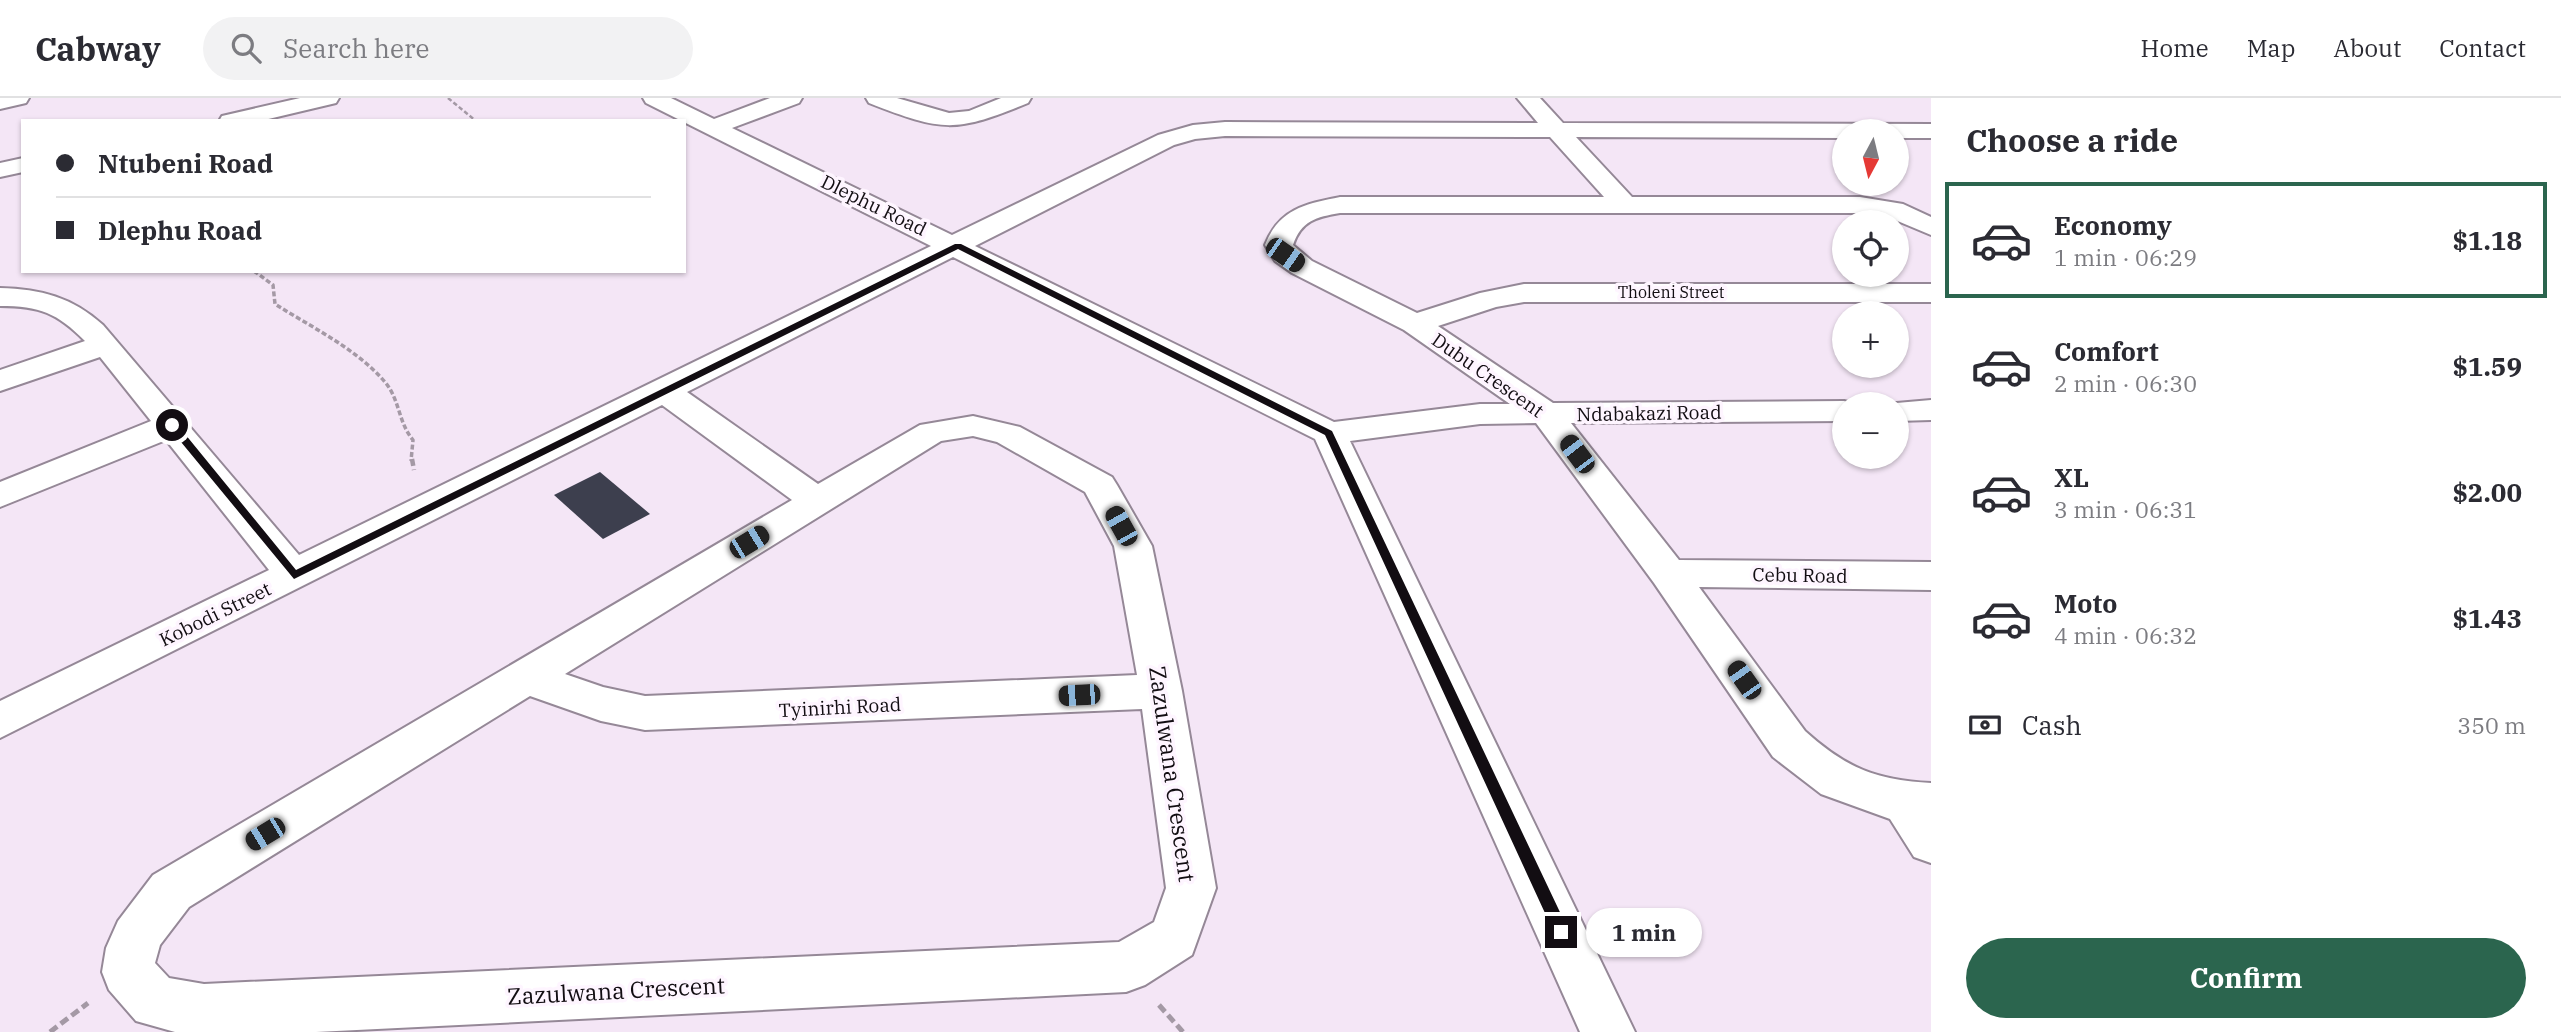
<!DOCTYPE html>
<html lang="en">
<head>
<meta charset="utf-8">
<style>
  body { margin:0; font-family:"IBM Plex Serif",serif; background:#f2f2f3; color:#2b2b33; height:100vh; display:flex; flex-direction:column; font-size:26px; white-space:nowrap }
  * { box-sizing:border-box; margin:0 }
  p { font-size:23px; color:#7c7c81 }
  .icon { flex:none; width:38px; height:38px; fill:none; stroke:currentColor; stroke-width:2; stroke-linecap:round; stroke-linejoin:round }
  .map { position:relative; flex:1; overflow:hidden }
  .details { display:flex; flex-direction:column; background:#fff; width:630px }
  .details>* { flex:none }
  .guide { position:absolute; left:21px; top:21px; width:665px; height:154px; border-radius:0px; box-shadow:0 2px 5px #0004; display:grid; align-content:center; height:154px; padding:0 35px; background:#fff }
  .needle { width:46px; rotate:187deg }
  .tools { position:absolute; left:1832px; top:21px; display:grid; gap:14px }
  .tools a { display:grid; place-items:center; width:77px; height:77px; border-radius:50%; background:#fff; box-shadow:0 2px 5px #0004; font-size:35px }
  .end { position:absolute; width:32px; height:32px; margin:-16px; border:9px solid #120d12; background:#fff; box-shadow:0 0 0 4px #fff }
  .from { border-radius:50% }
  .bubble { position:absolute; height:49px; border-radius:24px; background:#fff; box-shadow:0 2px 5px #0004; font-size:23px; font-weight:800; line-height:49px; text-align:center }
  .car { position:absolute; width:21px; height:42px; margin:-21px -10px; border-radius:9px; box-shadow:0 0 5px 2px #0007; background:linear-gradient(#222 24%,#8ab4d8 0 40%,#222 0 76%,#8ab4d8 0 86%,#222 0) }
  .guide b { display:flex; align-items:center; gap:24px; height:66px; font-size:26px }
  .guide b+b { border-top:2px solid #e1e1e2 }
  .guide i { width:18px; height:18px; background:#2b2b33 }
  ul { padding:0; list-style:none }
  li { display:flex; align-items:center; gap:21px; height:116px; margin:0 14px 10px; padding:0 21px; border:4px solid transparent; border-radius:0px }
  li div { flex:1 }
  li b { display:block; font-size:26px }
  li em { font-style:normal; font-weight:800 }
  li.selected { border-color:#2b654e }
  li>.icon { width:63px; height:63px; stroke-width:1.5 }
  h2 { padding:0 35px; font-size:32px; line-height:84px }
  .pay { display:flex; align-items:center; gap:18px; height:77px; padding:0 35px; font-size:26px }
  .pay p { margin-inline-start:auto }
  .action { display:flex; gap:14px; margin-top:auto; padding:14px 35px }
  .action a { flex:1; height:80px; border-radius:42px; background:#2b654e; color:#fff; font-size:28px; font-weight:800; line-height:80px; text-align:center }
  header { display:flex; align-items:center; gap:42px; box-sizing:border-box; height:98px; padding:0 35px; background:#fff; border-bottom:2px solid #e1e1e2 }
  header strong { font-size:33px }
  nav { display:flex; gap:38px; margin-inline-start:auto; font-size:24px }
  .search { width:490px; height:63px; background:#f2f2f3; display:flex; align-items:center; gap:18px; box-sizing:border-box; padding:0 24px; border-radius:38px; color:#7c7c81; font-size:26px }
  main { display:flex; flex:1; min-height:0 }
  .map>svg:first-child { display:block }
</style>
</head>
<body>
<header>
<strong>Cabway</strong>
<div class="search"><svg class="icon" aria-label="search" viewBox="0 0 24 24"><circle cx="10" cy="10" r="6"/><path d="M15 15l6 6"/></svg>Search here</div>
<nav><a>Home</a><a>Map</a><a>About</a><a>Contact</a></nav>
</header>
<main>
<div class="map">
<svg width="1931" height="934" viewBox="0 0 1931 934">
  <rect width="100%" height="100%" fill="#f4e6f6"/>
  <path fill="#3d3f4e" d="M 600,374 L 650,416 L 603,441 L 554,397 Z"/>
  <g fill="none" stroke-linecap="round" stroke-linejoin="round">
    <g stroke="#958897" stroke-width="4">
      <path id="street" d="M 0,0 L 29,0 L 26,5 L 0,11 Z
        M 300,0 L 339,0 L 336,5 L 260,23 L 219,23 L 222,18 Z
        M 643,0 L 671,0 L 714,21 L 770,0 L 802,0 L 799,5 L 732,30 L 952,137 L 1158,37 L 1193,27 L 1225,24 L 1538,25 L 1517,0 L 1540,0 L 1563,25 L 1931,26 L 1931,40 L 1897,40 L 1897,33 L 1844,33 L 1844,40 L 1576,39 L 1632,99 L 1860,99 L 1903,106 L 1931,119 L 1931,137 L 1888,119 L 1860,115 L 1340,115 C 1316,119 1301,123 1293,147 L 1312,163 L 1417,215 L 1480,195 L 1524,186 L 1931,186 L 1931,204 L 1524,204 L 1496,209 L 1438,228 L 1553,305 L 1844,303 L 1856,306 L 1844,306 L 1844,323 L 1571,325 L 1679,462 L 1931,464 L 1931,492 L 1699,489 L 1805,633 C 1846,670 1876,682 1931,685 L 1931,765 L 1914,759 L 1890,721 L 1821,696 L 1773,659 L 1654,485 L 1536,325 L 1480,326 L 1350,343 L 1635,934 L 1580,934 L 1315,341 L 953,159 L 687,294 L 818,386 L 920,327 L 973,318 L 1020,329 L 1112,379 L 1117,387 L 1152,448 L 1182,593 L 1216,790 L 1192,857 L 1145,887 L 1126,894 L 316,934 L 175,934 L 136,923 L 109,892 L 102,874 L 106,850 L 118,823 L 153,777 L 792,402 L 662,307 L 0,640 L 0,603 L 269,472 L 166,342 L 0,409 L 0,384 L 151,323 L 100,259 L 0,293 L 0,272 L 85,243 C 57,215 40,208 0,208 L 0,190 C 41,191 72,199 103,227 L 299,457 L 931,148 L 646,5 ZM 1225,38 L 1550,39 L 1604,99 L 1340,99 C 1305,106 1279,111 1265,147 L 1275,163 L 1292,175 L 1404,232 L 1510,306 L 1480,306 L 1334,324 L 975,148 L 1174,47 L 1195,41 ZM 973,338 L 997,344 L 1085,394 L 1114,448 L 1137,577 L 645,598 L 603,589 L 565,576 L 941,343 ZM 530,598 L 601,623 L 645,632 L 1142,611 L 1166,790 L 1154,824 L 1119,844 L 204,886 L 169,880 L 155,865 L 160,847 L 189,809 Z
        M 866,0 L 897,0 L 949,15 L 969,13 L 1001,0 L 1031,0 L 1028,5 C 955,35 943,34 869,5 Z
        M 23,60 L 23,74 L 0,79 L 0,65 Z
        M 1931,302 L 1931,322 L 1897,323 L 1897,306 L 1885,306 Z"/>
    </g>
    <path stroke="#a499a5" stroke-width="2.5" stroke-dasharray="4.5 2.5" stroke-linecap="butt" d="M 448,0 L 476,23"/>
    <path stroke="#a499a5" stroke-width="3.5" stroke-dasharray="5 2.5" stroke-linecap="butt" d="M 254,173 L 273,187 L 275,206 C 311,229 357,251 385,284 C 400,302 398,324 413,342 L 411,363"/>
    <path stroke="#a499a5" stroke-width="4.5" stroke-dasharray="7 3.5" stroke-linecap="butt" d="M 412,361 L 414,372"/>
    <path stroke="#a499a5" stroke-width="5" stroke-dasharray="9 4.5" stroke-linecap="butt" d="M 1159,907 L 1183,934
      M 50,934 L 88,905"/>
    <use href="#street" fill="#fff" fill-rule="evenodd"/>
  </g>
  <path fill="#120d12" d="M 955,146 L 961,146 L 1332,333 L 1567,829 L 1567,839 L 1556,839 L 1325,337 L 958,151 L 294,481 L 167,327 L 176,325 L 296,472 Z"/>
  <g text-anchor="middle" stroke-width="7" stroke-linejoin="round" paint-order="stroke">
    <g font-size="16" fill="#120d12" stroke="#fef5ff">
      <text x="1671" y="200">Tholeni Street</text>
    </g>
    <g font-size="19" fill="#120d12" stroke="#fef5ff">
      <text transform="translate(874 107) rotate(26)" y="7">Dlephu Road</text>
      <text transform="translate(1488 277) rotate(35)" y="7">Dubu Crescent</text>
      <text transform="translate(1649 315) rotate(-1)" y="7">Ndabakazi Road</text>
      <text transform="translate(1800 477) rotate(1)" y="7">Cebu Road</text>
      <text transform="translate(215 516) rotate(-26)" y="7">Kobodi Street</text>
      <text transform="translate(840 609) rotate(-3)" y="7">Tyinirhi Road</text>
    </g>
    <g font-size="23" fill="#120d12" stroke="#fef5ff">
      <text transform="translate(1172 676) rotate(82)" y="8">Zazulwana Crescent</text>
      <text transform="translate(616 893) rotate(-3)" y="8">Zazulwana Crescent</text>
    </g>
  </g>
</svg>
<div class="tools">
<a><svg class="needle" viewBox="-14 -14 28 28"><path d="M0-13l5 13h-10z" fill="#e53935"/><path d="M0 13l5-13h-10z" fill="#7c7c81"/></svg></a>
<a><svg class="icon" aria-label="locate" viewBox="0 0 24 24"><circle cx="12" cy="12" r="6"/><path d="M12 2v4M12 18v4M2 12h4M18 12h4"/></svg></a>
<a>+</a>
<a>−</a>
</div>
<i class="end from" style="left:172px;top:327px"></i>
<i class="end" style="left:1561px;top:834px"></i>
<div class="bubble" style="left:1586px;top:810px;width:116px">1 min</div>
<i class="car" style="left:1285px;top:157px;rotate:125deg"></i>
<i class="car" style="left:1577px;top:356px;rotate:323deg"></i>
<i class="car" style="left:1121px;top:428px;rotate:331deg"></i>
<i class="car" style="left:749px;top:444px;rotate:59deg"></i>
<i class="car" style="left:1744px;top:582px;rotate:325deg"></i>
<i class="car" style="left:1079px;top:597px;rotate:267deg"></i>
<i class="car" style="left:265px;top:736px;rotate:239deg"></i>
<div class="guide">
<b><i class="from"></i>Ntubeni Road</b>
<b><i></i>Dlephu Road</b>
</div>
</div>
<section class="details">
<h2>Choose a ride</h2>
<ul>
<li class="selected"><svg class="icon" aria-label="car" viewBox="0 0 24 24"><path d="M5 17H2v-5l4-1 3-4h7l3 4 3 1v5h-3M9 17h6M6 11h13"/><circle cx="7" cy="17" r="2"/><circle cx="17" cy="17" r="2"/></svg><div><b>Economy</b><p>1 min · 06:29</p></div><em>$1.18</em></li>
<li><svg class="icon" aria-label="car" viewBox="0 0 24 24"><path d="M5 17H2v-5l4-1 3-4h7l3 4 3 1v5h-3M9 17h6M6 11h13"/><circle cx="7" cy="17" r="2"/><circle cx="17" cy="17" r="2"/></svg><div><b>Comfort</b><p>2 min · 06:30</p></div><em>$1.59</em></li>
<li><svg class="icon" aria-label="car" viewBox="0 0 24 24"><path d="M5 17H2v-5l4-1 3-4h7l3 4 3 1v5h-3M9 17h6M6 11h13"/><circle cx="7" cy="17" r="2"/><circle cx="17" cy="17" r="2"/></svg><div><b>XL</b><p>3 min · 06:31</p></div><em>$2.00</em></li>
<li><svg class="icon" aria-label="car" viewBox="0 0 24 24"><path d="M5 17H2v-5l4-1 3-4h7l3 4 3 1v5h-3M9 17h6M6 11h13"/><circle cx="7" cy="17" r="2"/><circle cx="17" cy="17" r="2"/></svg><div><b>Moto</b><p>4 min · 06:32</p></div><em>$1.43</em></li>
</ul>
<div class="pay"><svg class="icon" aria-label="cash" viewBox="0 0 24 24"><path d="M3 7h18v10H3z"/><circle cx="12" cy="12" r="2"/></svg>Cash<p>350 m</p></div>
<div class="action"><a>Confirm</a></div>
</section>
</main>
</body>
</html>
